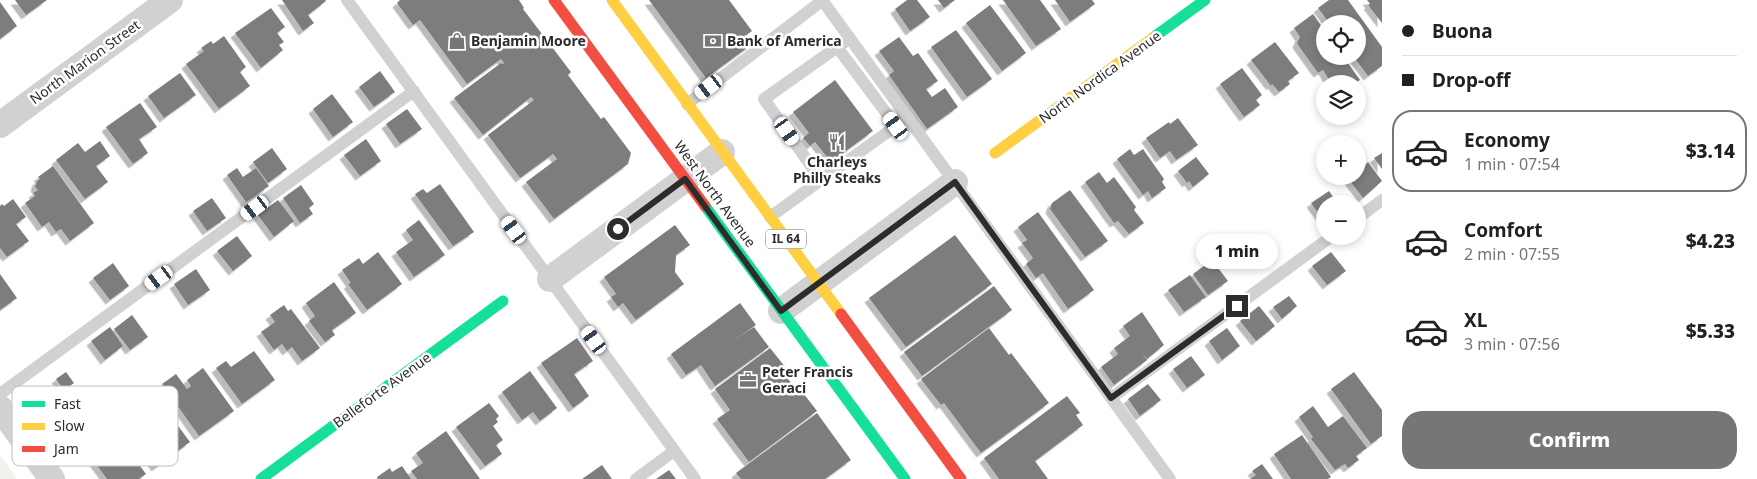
<!DOCTYPE html>
<html lang="en">
<head>
<meta charset="utf-8">
<style>
  body { margin:0; font-family:"Noto Sans",sans-serif; background:#f6f6f6; color:#202124; height:100vh; display:flex; flex-direction:column; font-size:19px; white-space:nowrap }
  * { box-sizing:border-box; margin:0 }
  p { font-size:16px; color:#757577 }
  .icon { flex:none; width:28px; height:28px; fill:none; stroke:currentColor; stroke-width:2; stroke-linecap:round; stroke-linejoin:round }
  .map { position:relative; flex:1; overflow:hidden }
  .drawer { display:flex; flex-direction:column; background:#fff; width:375px }
  .drawer>* { flex:none }
  .banner { display:grid; align-content:center; height:110px; padding:0 20px; background:#fff }
  .tools { position:absolute; left:1316px; top:15px; display:grid; gap:10px }
  .tools a { display:grid; place-items:center; width:50px; height:50px; border-radius:50%; background:#fff; box-shadow:0 2px 8px #0003; font-size:25px }
  .end { position:absolute; width:22px; height:22px; margin:-11px; border:6px solid #2c2c2c; background:#fff; box-shadow:0 0 0 2px #fff }
  .from { border-radius:50% }
  .bubble { position:absolute; height:35px; border-radius:18px; background:#fff; box-shadow:0 2px 8px #0003; font-size:16px; font-weight:800; line-height:35px; text-align:center }
  .car { position:absolute; width:15px; height:30px; margin:-15px -8px; border-radius:6px; box-shadow:0 0 4px 1px #0007; background:linear-gradient(#fff 24%,#345 0 40%,#fff 0 76%,#345 0 86%,#fff 0) }
  .banner b { display:flex; align-items:center; gap:18px; height:48px; font-size:19px }
  .banner b+b { border-top:1px solid #e0e0e0 }
  .banner i { width:12px; height:12px; background:#202124 }
  ul { padding:0; list-style:none }
  li { display:flex; align-items:center; gap:15px; height:82px; margin:0 10px 8px; padding:0 10px; border:2px solid transparent; border-radius:20px }
  li div { flex:1 }
  li b { display:block; font-size:19px }
  li em { font-style:normal; font-weight:800 }
  li.on { border-color:#767676 }
  li>.icon { width:45px; height:45px; stroke-width:1.5 }
  .action { display:flex; gap:10px; margin-top:auto; padding:10px 20px }
  .action a { flex:1; height:58px; border-radius:20px; background:#767676; color:#fff; font-size:20px; font-weight:800; line-height:58px; text-align:center }
  main { display:flex; flex:1; min-height:0 }
  .map>svg:first-child { display:block }
</style>
</head>
<body>
<main>
<div class="map">
<svg width="1382" height="479" viewBox="0 0 1382 479">
  <defs>
    <filter id="shadow"><feDropShadow dx="-4.5" dy="4.5" stdDeviation="0" flood-color="#0004"/></filter>
  </defs>
  <rect width="100%" height="100%" fill="#fff"/>
  <path fill="#f0f3ea" d="M 0,455 L 17,479 L 0,479 Z"/>
  <path fill="#7d7d7d" filter="url(#shadow)" d="M 15,0 L 47,0 L 26,15 Z
    M 282,0 L 325,0 L 326,1 L 308,15 L 314,23 L 303,31 Z
    M 400,0 L 519,0 L 524,8 L 523,9 L 571,72 L 568,75 L 601,119 L 604,117 L 631,153 L 628,164 L 554,219 L 526,182 L 557,159 L 553,154 L 520,178 L 488,135 L 534,100 L 531,97 L 483,135 L 454,98 L 501,63 L 502,64 L 504,63 L 501,59 L 467,84 L 420,20 L 413,25 L 397,3 Z
    M 649,0 L 729,0 L 752,31 L 745,36 L 751,45 L 706,78 Z
    M 907,0 L 917,0 L 930,17 L 910,31 L 895,9 Z
    M 938,0 L 955,0 L 944,8 Z
    M 1003,0 L 1040,0 L 1061,29 L 1036,46 Z
    M 1055,0 L 1092,0 L 1095,4 L 1070,22 Z
    M 1329,0 L 1348,0 L 1382,47 L 1382,66 L 1368,76 L 1353,56 L 1358,56 L 1358,24 L 1330,24 L 1318,8 Z
    M 1367,0 L 1382,0 L 1382,23 L 1368,5 L 1370,4 Z
    M 0,2 L 17,26 L 0,39 Z
    M 990,5 L 1026,53 L 1002,71 L 966,23 Z
    M 271,8 L 285,27 L 277,33 L 284,42 L 279,45 L 283,50 L 261,68 L 235,33 Z
    M 1313,14 L 1325,31 L 1325,56 L 1343,56 L 1360,80 L 1354,84 L 1337,84 L 1334,81 L 1331,83 L 1323,70 L 1318,73 L 1298,45 L 1297,43 L 1300,37 L 1294,28 Z
    M 956,30 L 992,79 L 967,97 L 931,47 Z
    M 224,36 L 246,67 L 240,72 L 250,86 L 219,109 L 186,64 L 204,51 L 201,48 L 211,41 L 213,44 Z
    M 899,37 L 913,56 L 918,53 L 938,81 L 926,89 L 932,97 L 945,88 L 958,107 L 927,129 L 889,75 L 894,71 L 879,51 Z
    M 1275,42 L 1299,73 L 1288,81 L 1290,84 L 1279,92 L 1272,84 L 1271,86 L 1251,60 Z
    M 1242,68 L 1262,95 L 1256,100 L 1260,105 L 1244,117 L 1220,84 Z
    M 380,71 L 395,92 L 374,107 L 359,87 Z
    M 180,73 L 196,95 L 164,118 L 148,96 Z
    M 835,80 L 873,131 L 831,162 L 815,142 L 810,146 L 803,138 L 809,133 L 793,112 Z
    M 332,94 L 353,122 L 333,137 L 313,109 Z
    M 140,103 L 157,127 L 139,139 L 148,153 L 133,164 L 106,127 Z
    M 407,109 L 422,129 L 400,144 L 386,124 Z
    M 1178,118 L 1198,145 L 1176,160 L 1170,151 L 1160,158 L 1146,138 L 1169,122 L 1170,124 Z
    M 366,139 L 381,161 L 360,176 L 344,155 Z
    M 100,141 L 110,156 L 96,166 L 108,182 L 85,199 L 56,160 L 78,143 L 85,152 Z
    M 272,148 L 287,169 L 268,183 L 253,162 Z
    M 1130,149 L 1134,155 L 1143,149 L 1164,179 L 1162,182 L 1166,188 L 1152,198 L 1148,191 L 1143,195 L 1117,159 Z
    M 1382,153 L 1382,169 L 1374,158 Z
    M 1196,157 L 1209,174 L 1193,187 L 1189,181 L 1187,183 L 1178,171 Z
    M 1360,157 L 1365,165 L 1368,162 L 1382,181 L 1363,198 L 1347,177 L 1358,176 L 1358,159 Z
    M 53,166 L 94,223 L 70,241 L 61,229 L 56,232 L 49,222 L 42,227 L 25,203 L 35,196 L 33,193 L 38,190 L 35,187 L 37,181 L 40,179 L 38,177 Z
    M 237,168 L 243,177 L 256,168 L 269,186 L 246,202 L 227,175 Z
    M 1099,172 L 1107,183 L 1114,177 L 1136,207 L 1134,210 L 1144,223 L 1129,234 L 1118,221 L 1114,223 L 1085,182 Z
    M 440,184 L 474,232 L 453,246 L 415,194 L 423,189 L 427,193 Z
    M 301,185 L 314,204 L 309,208 L 313,214 L 300,223 L 283,198 Z
    M 1070,190 L 1108,241 L 1085,257 L 1050,209 L 1052,203 Z
    M 1329,191 L 1338,204 L 1325,204 L 1325,222 L 1311,203 Z
    M 212,198 L 226,218 L 207,231 L 193,211 Z
    M 13,199 L 26,217 L 16,224 L 29,241 L 7,257 L 0,248 L 0,206 L 2,204 L 4,206 Z
    M 278,200 L 294,221 L 274,237 L 258,215 Z
    M 1038,212 L 1094,290 L 1068,309 L 1043,273 L 1036,278 L 1026,264 L 1033,258 L 1022,243 L 1027,240 L 1018,227 Z
    M 419,220 L 445,255 L 414,277 L 396,252 L 413,240 L 406,230 Z
    M 675,225 L 690,245 L 676,255 L 675,272 L 684,284 L 636,320 L 623,303 L 618,307 L 611,297 L 616,294 L 604,277 Z
    M 955,235 L 992,284 L 906,347 L 869,298 Z
    M 237,236 L 252,256 L 233,271 L 217,251 Z
    M 378,252 L 402,284 L 367,310 L 348,284 L 351,283 L 342,270 L 359,258 L 363,264 Z
    M 1331,252 L 1346,271 L 1327,285 L 1312,266 Z
    M 1212,260 L 1228,281 L 1208,295 L 1193,274 Z
    M 113,263 L 129,286 L 110,300 L 93,278 Z
    M 196,269 L 210,290 L 188,305 L 174,284 Z
    M 0,274 L 17,298 L 0,310 Z
    M 1190,275 L 1206,297 L 1184,312 L 1168,290 Z
    M 334,282 L 356,313 L 332,330 L 335,335 L 325,342 L 309,321 L 315,316 L 306,303 Z
    M 994,286 L 1012,310 L 922,376 L 904,352 Z
    M 1289,296 L 1297,306 L 1282,319 L 1273,307 Z
    M 740,303 L 756,325 L 731,342 L 754,327 L 769,347 L 715,386 L 701,365 L 686,375 L 671,354 Z
    M 284,305 L 288,311 L 291,309 L 320,348 L 302,361 L 292,347 L 287,351 L 282,344 L 274,350 L 261,332 L 275,322 L 270,315 Z
    M 1259,306 L 1275,326 L 1256,341 L 1240,321 Z
    M 1142,312 L 1164,345 L 1147,359 L 1141,352 L 1147,360 L 1114,385 L 1101,367 L 1118,354 L 1114,348 L 1130,336 L 1123,326 Z
    M 132,315 L 148,337 L 130,350 L 114,329 Z
    M 110,327 L 123,346 L 105,360 L 91,341 Z
    M 989,328 L 1009,355 L 1011,353 L 1049,403 L 981,453 L 944,403 L 941,405 L 921,379 Z
    M 1227,328 L 1240,346 L 1222,360 L 1209,341 Z
    M 577,338 L 593,361 L 574,374 L 589,396 L 573,408 L 541,363 Z
    M 770,348 L 786,368 L 782,371 L 783,372 L 797,391 L 800,389 L 817,411 L 749,462 L 717,419 L 730,410 L 715,389 Z
    M 254,351 L 275,380 L 242,404 L 216,368 L 226,361 L 231,367 Z
    M 1191,356 L 1205,375 L 1187,388 L 1173,369 Z
    M 203,368 L 234,411 L 199,436 L 162,384 L 176,374 L 187,389 L 191,386 L 187,380 Z
    M 530,371 L 557,408 L 540,421 L 533,412 L 522,420 L 502,392 Z
    M 66,372 L 74,383 L 64,390 L 56,379 Z
    M 1354,372 L 1382,410 L 1382,436 L 1371,444 L 1331,389 Z
    M 1148,384 L 1161,400 L 1140,416 L 1128,399 Z
    M 1067,396 L 1080,413 L 1076,415 L 1083,425 L 1035,461 L 1048,479 L 999,479 L 984,458 Z
    M 489,403 L 499,416 L 496,419 L 498,422 L 493,426 L 503,440 L 496,445 L 502,454 L 485,466 L 456,427 Z
    M 1313,406 L 1328,427 L 1343,416 L 1367,448 L 1356,456 L 1359,460 L 1348,468 L 1345,464 L 1335,470 L 1311,439 L 1313,437 L 1299,417 Z
    M 167,411 L 190,442 L 156,467 L 137,440 L 153,429 L 150,424 Z
    M 817,413 L 851,460 L 825,479 L 741,479 L 736,473 Z
    M 110,425 L 146,474 L 139,479 L 107,479 L 82,445 Z
    M 446,431 L 480,479 L 417,479 L 411,471 L 423,463 L 416,453 Z
    M 1302,435 L 1331,477 L 1328,479 L 1291,479 L 1274,454 Z
    M 1262,464 L 1273,479 L 1250,479 L 1256,475 L 1252,471 Z
    M 602,465 L 612,479 L 582,479 Z
    M 402,466 L 411,479 L 378,479 L 377,477 L 390,468 L 392,472 Z
    M 669,470 L 676,479 L 656,479 Z"/>
  <g fill="none" stroke-linecap="round" stroke-linejoin="round">
    <path stroke="#d1d1d1" stroke-width="12" d="M 347,0 L 695,479
      M 822,0 L 1170,479
      M 837,47 L 896,126
      M 687,104 L 823,0
      M 821,180 L 896,126 L 907,116
      M 770,217 L 821,180 L 764,99 L 850,38
      M 1358,218 L 1382,200
      M 0,394 L 414,91
      M 1111,398 L 1332,236
      M 636,479 L 674,451"/>
    <path stroke="#d1d1d1" stroke-width="26" d="M 0,125 L 170,0
      M 550,279 L 722,152
      M 781,311 L 955,182
      M 0,408 L 52,479"/>
    <path stroke="#16e098" stroke-width="11" d="M 1154,37 L 1205,0
      M 705,206 L 905,479
      M 261,479 L 503,301"/>
    <path stroke="#ffcf43" stroke-width="11" d="M 612,0 L 841,314
      M 995,153 L 1154,37"/>
    <path stroke="#f24e42" stroke-width="11" d="M 554,0 L 705,206
      M 841,314 L 961,479"/>
  </g>
  <g fill="none" stroke-linecap="round" stroke-linejoin="round">
    <path stroke="#2c2c2c" stroke-width="6" d="M 618,229 L 685,179 L 781,311 L 955,182 L 1111,398 L 1237,306"/>
  </g>
  <defs>
    <g id="shop-bare" transform="scale(1.35)"><path d="M-5-2.5h2.3a2.7 3.5 0 0 1 5.4 0H5L5.5 6h-11ZM-1.5-2.5h3a1.5 2.3 0 0 0-3 0Z" fill="#767676" stroke="#fff" stroke-width="2.5" paint-order="stroke"/></g>
    <g id="bank-bare" transform="scale(1.35)"><path d="M-6-4H6V4H-6ZM0-2.3a2.3 2.3 0 1 0 0 4.6a2.3 2.3 0 1 0 0-4.6Z" fill="#767676" stroke="#fff" stroke-width="2.5" paint-order="stroke"/></g>
    <g id="restaurant-bare" transform="scale(1.35)"><path d="M-5-6h1v4h1v-4h1v4h1v-4h1v5L-1.5 .5V6h-2V.5L-5-1ZM5-6V6H3V1.5H1.5Q1.5-4 5-6Z" fill="#767676" stroke="#fff" stroke-width="2.5" paint-order="stroke"/></g>
    <g id="office-bare" transform="scale(1.35)"><path d="M-6-3h4V-5.5h4V-3h4V5H-6ZM-1-4.5V-3h2v-1.5ZM-6 0V1H6V0Z" fill="#767676" stroke="#fff" stroke-width="2.5" paint-order="stroke"/></g>
  </defs>
  <g fill-rule="evenodd">
    <use href="#shop-bare" x="457" y="41"/>
    <use href="#bank-bare" x="713" y="41"/>
    <use href="#restaurant-bare" x="837" y="142"/>
    <use href="#office-bare" x="748" y="380"/>
  </g>
  <g text-anchor="middle" stroke-width="5" stroke-linejoin="round" paint-order="stroke">
    <rect fill="#fff" stroke="#6b6b6b" stroke-width="1" x="766" y="229.5" width="40" height="19" rx="4"/>
    <g font-size="12" font-weight="bold" fill="#2c2c2c">
      <text x="786" y="243">IL 64</text>
    </g>
    <g font-size="14" font-weight="bold" fill="#2c2c2c" stroke="#fff" text-anchor="start">
      <text x="471" y="46">Benjamin Moore</text>
      <text x="727" y="46">Bank of America</text>
      <text x="837" y="167" text-anchor="middle">Charleys<tspan x="837" dy="16">Philly Steaks</tspan></text>
      <text x="762" y="377">Peter Francis<tspan x="762" dy="16">Geraci</tspan></text>
    </g>
    <g font-size="14" fill="#2c2c2c" stroke="#fff">
      <text transform="translate(85 62) rotate(-36)" y="5">North Marion Street</text>
      <text transform="translate(1100 77) rotate(-36)" y="5">North Nordica Avenue</text>
      <text transform="translate(715 194) rotate(54)" y="5">West North Avenue</text>
      <text transform="translate(382 390) rotate(-36)" y="5">Belleforte Avenue</text>
    </g>
  </g>
  <rect x="12" y="386" width="166" height="80" rx="8" fill="#fff" stroke="#c0c0c0" stroke-width="1"/>
  <rect x="22" y="401" width="23" height="6" fill="#16e098"/>
  <rect x="22" y="423" width="23" height="7" fill="#ffcf43"/>
  <rect x="22" y="446" width="23" height="6" fill="#f24e42"/>
  <g font-size="14" fill="#2c2c2c">
    <text x="54" y="409">Fast</text>
    <text x="54" y="431">Slow</text>
    <text x="54" y="454">Jam</text>
  </g>
</svg>
<div class="tools">
<a><svg class="icon" aria-label="locate" viewBox="0 0 24 24"><circle cx="12" cy="12" r="6"/><path d="M12 2v4M12 18v4M2 12h4M18 12h4"/></svg></a>
<a><svg class="icon" aria-label="layers" viewBox="0 0 24 24"><path d="M12 4l9 5-9 5-9-5zM3 14l9 5 9-5"/></svg></a>
<a>+</a>
<a>−</a>
</div>
<i class="end from" style="left:618px;top:229px"></i>
<i class="end" style="left:1237px;top:306px"></i>
<div class="bubble" style="left:1196px;top:234px;width:82px">1 min</div>
<i class="car" style="left:709px;top:87px;rotate:233deg"></i>
<i class="car" style="left:896px;top:126px;rotate:324deg"></i>
<i class="car" style="left:787px;top:131px;rotate:145deg"></i>
<i class="car" style="left:255px;top:208px;rotate:234deg"></i>
<i class="car" style="left:514px;top:230px;rotate:324deg"></i>
<i class="car" style="left:159px;top:278px;rotate:234deg"></i>
<i class="car" style="left:594px;top:340px;rotate:324deg"></i>
</div>
<section class="drawer">
<div class="banner">
<b><i class="from"></i>Buona</b>
<b><i></i>Drop-off</b>
</div>
<ul>
<li class="on"><svg class="icon" aria-label="car" viewBox="0 0 24 24"><path d="M5 17H2v-5l4-1 3-4h7l3 4 3 1v5h-3M9 17h6M6 11h13"/><circle cx="7" cy="17" r="2"/><circle cx="17" cy="17" r="2"/></svg><div><b>Economy</b><p>1 min · 07:54</p></div><em>$3.14</em></li>
<li><svg class="icon" aria-label="car" viewBox="0 0 24 24"><path d="M5 17H2v-5l4-1 3-4h7l3 4 3 1v5h-3M9 17h6M6 11h13"/><circle cx="7" cy="17" r="2"/><circle cx="17" cy="17" r="2"/></svg><div><b>Comfort</b><p>2 min · 07:55</p></div><em>$4.23</em></li>
<li><svg class="icon" aria-label="car" viewBox="0 0 24 24"><path d="M5 17H2v-5l4-1 3-4h7l3 4 3 1v5h-3M9 17h6M6 11h13"/><circle cx="7" cy="17" r="2"/><circle cx="17" cy="17" r="2"/></svg><div><b>XL</b><p>3 min · 07:56</p></div><em>$5.33</em></li>
</ul>
<div class="action"><a>Confirm</a></div>
</section>
</main>
</body>
</html>
